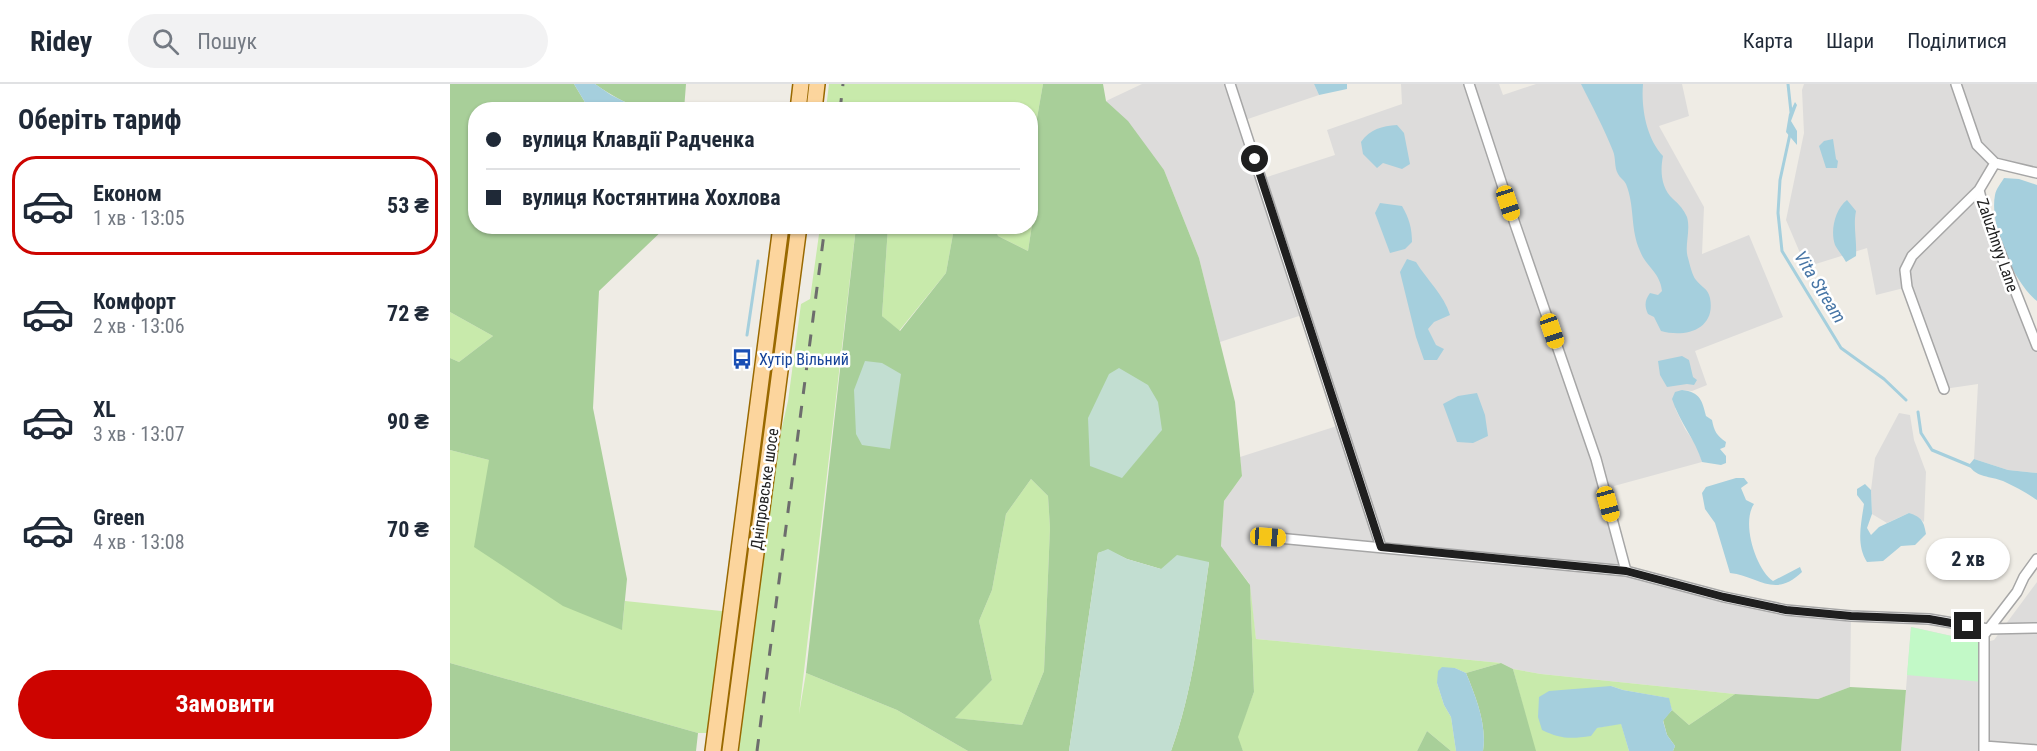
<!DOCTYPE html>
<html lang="uk">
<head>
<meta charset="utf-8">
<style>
  body { margin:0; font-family:"Roboto Condensed",sans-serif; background:#f2f2f3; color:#1f2937; height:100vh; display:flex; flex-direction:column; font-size:22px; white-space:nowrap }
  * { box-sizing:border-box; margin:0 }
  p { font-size:20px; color:#747a83 }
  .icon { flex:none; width:33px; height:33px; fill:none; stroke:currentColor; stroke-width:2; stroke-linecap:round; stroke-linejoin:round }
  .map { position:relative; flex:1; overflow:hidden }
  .side { display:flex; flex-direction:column; background:#fff; width:450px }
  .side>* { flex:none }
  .hud { position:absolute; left:18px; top:18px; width:570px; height:132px; border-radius:24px; box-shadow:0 2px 4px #0004; display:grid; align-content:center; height:132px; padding:0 18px; background:#fff }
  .end { position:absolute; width:27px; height:27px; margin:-14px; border:8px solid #1f1f1f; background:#fff; box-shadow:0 0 0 3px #fff }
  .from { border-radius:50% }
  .bubble { position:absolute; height:42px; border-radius:21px; background:#fff; box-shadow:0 2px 4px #0004; font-size:20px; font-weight:700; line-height:42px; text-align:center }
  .car { position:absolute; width:18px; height:36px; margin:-18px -9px; border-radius:8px; box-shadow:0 0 4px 2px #0007; background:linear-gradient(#f5c518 24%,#345 0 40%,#f5c518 0 76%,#345 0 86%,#f5c518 0) }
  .hud b { display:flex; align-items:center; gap:21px; height:57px; font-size:22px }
  .hud b+b { border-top:2px solid #e0e1e3 }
  .hud i { width:15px; height:15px; background:#1f2937 }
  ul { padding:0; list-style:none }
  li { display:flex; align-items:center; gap:18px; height:99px; margin:0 12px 9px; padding:0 6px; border:3px solid transparent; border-radius:24px }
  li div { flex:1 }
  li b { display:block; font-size:22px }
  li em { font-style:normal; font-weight:700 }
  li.active { border-color:#cd0400 }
  li>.icon { width:54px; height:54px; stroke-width:1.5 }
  h2 { padding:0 18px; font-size:27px; line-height:72px }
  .cta { display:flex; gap:12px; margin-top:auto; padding:12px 18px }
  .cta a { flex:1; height:69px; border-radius:36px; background:#cd0400; color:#fff; font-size:24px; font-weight:700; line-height:69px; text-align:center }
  header { display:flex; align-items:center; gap:36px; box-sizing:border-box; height:84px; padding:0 30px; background:#fff; border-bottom:2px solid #e0e1e3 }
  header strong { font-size:28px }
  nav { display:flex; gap:33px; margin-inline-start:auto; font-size:21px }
  .search { width:420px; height:54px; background:#f2f2f3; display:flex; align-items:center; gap:15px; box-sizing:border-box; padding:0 21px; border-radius:33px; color:#747a83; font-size:22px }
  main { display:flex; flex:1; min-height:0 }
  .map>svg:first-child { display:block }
</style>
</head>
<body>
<header>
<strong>Ridey</strong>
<div class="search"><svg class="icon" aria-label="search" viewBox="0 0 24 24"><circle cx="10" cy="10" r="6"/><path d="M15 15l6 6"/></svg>Пошук</div>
<nav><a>Карта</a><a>Шари</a><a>Поділитися</a></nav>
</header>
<main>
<section class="side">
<h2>Оберіть тариф</h2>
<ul>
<li class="active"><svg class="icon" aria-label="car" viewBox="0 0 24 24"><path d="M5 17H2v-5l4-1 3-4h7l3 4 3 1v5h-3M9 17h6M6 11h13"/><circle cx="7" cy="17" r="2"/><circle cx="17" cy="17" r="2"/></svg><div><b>Економ</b><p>1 хв · 13:05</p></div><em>53 ₴</em></li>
<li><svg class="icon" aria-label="car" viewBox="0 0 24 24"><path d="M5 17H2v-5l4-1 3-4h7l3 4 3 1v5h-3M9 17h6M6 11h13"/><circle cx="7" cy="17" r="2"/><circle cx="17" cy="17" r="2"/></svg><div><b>Комфорт</b><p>2 хв · 13:06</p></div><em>72 ₴</em></li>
<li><svg class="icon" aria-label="car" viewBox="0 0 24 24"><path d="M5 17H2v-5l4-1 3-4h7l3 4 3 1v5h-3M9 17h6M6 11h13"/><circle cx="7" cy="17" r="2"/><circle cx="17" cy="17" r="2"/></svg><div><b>XL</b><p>3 хв · 13:07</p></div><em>90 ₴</em></li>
<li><svg class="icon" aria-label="car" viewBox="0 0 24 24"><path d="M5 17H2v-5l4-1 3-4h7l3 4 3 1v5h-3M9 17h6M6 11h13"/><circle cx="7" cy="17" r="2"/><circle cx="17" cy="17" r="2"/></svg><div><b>Green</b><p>4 хв · 13:08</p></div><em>70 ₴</em></li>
</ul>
<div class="cta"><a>Замовити</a></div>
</section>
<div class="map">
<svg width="1587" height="667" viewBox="0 0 1587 667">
  <rect width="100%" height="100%" fill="#efece5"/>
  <path fill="#dddcdb" d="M 692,0 L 864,0 L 869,11 L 792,37 L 811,95 L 885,71 L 877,46 L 952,20 L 951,0 L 1049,0 L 1053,11 L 1086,0 L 1232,0 L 1239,32 L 1209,42 L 1254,123 L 1252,170 L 1299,151 L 1333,233 L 1245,267 L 1257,301 L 1242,307 L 1232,306 L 1225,324 L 1235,345 L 1247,362 L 1252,378 L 1164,402 L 1176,487 L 1274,513 L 1401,532 L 1400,603 L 1368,615 L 1285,610 L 1091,590 L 1063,585 L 1051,579 L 806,555 L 799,499 L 771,462 L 774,417 L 792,392 L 790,373 L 890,341 L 855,230 L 770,258 L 749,174 L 714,86 L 656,17 Z
    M 1354,0 L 1587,0 L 1587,89 L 1545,79 L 1529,106 L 1587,262 L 1587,389 L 1558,386 L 1524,375 L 1528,300 L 1494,305 L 1458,203 L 1426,211 L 1417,164 L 1356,183 L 1336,136 L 1354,49 L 1352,6 Z
    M 1449,329 L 1460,331 L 1464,356 L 1476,388 L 1474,438 L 1459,429 L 1437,439 L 1422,430 L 1421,406 L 1425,374 Z
    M 1587,498 L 1587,667 L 1451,667 L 1461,543 L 1533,559 L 1544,556 Z"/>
  <path fill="#c8eaab" d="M 379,0 L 593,0 L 581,68 L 580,26 L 376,25 Z
    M 581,95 L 587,108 L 578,167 L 548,152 L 545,143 L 580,142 Z
    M 370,143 L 406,143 L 349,630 L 356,589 L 447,626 L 518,667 L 280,667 L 310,439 L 338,317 L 351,220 L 360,215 Z
    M 438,143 L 480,143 L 503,150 L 496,189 L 449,247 L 432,232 Z
    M 0,228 L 43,252 L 9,278 L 0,274 Z
    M 0,366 L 39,376 L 172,545 L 175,517 L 281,528 L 265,649 L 248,649 L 0,579 Z
    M 581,395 L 598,412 L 600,444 L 594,587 L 572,641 L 504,634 L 542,596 L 529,537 L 542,506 L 556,430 Z
    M 800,501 L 806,555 L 1051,579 L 1016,589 L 1005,584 L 987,599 L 994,621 L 1001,633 L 1006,667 L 1001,667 L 977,647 L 967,667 L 793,667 L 787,653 L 804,608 Z
    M 1063,585 L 1091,590 L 1285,610 L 1239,641 L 1222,626 L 1218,614 L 1173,606 L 1161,602 L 1146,644 L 1171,639 L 1179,667 L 1085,667 Z"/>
  <path fill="#a8cf99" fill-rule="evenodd" d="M 0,0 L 124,0 L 139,25 L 26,26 L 26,142 L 216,143 L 149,207 L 143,324 L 177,495 L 172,546 L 113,522 L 24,463 L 39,376 L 0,366 L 0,274 L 9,278 L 43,252 L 0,228 Z
    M 145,0 L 238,0 L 236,0 L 234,26 C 191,25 181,25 145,0 Z
    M 593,0 L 653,0 L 656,17 L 678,37 L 714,86 L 749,174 L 785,318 L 792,392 L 774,417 L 771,462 L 800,501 L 804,608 L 788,653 L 793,667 L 721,667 C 743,607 750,541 759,478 L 711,485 L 677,475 L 658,466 L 648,469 L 619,667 L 518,667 L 447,626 L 356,589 L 406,143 L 438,143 L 432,232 L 450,247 L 496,189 L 503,150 L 480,143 L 545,143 L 548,152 L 578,167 L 587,108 L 581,95 L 581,68 ZM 581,395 L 598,412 L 600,444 L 594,587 L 572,641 L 505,634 L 542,596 L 529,537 L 542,506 L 556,430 Z
    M 0,579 L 248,649 L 246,667 L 0,667 Z
    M 1051,579 L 1063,585 L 1086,667 L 1033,667 C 1037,641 1026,613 1016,589 Z
    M 1400,603 L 1456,606 L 1451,667 L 1223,667 L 1225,662 L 1217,651 L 1213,636 L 1222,626 L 1239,641 L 1285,610 L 1368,615 Z
    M 977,647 L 1001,667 L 967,667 Z"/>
  <path fill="#c2ded1" d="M 415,277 L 432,279 L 451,290 L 440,365 L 412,361 L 406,350 L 404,306 Z
    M 669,284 L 698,301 L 708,318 L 712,346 L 672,394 L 640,382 L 638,334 L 659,290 Z
    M 658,465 L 677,475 L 711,485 L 727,471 L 759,478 C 750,541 743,607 721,667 L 619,667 L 648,469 Z"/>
  <path fill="#c2f9c7" d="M 1461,543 L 1533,559 L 1533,598 L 1457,591 Z"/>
  <path fill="#a5cfdd" d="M 124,0 L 145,0 L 161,11 L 183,22 L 197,25 L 139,25 Z
    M 864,0 L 897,0 L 897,5 L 869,11 Z
    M 1131,0 L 1193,0 C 1191,23 1196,54 1213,72 C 1210,87 1211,104 1223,115 C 1229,120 1234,126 1237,133 C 1241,147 1234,162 1238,174 C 1240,181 1242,191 1246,196 C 1251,203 1258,204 1260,214 C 1266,245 1236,254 1211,247 L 1204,233 L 1198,230 C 1194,221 1195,216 1200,209 L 1208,211 L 1212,207 C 1210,188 1196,183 1190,167 C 1180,145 1185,122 1176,100 C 1174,96 1170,94 1168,90 C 1164,83 1166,74 1163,67 C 1154,44 1142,22 1131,0 Z
    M 1345,18 L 1347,21 L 1341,37 L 1347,47 L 1347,61 L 1336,48 L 1339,30 Z
    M 947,41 L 954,49 L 960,80 L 952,85 L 933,79 L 927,84 L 913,70 L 911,58 C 920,45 932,42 947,41 Z
    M 1383,55 L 1386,75 L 1388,77 L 1387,84 L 1376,84 L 1369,62 L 1374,57 Z
    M 1554,94 L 1569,95 L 1587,101 L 1587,217 C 1563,198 1539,141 1545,111 C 1546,105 1551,99 1554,94 Z
    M 1397,116 L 1406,127 C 1403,142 1407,156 1406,172 L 1396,178 C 1393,172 1388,167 1385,161 C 1380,147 1385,125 1397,116 Z
    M 930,119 L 952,122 C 959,134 962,144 962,158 L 955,165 L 940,169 L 925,129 Z
    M 957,175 L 966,178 C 977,196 994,211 1000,231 L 984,238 L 978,245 L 986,261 L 994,265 L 987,276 L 974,276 L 966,253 L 950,188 Z
    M 1232,272 L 1239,276 L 1243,293 L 1247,296 L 1244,301 L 1237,300 L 1217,303 L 1210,291 L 1208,277 Z
    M 1232,306 C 1250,308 1252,316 1256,332 L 1262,336 C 1264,347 1267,352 1276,358 L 1275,363 L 1270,365 L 1276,372 L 1276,379 L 1271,381 L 1252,378 C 1245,355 1230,339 1222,315 L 1225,308 Z
    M 1027,309 L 1035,331 L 1038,352 L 1023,359 L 1007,358 L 993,320 L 1008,312 Z
    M 1524,375 L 1558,386 L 1587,389 L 1587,416 C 1577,409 1564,402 1553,397 C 1541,392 1526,394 1519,381 Z
    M 1286,394 L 1294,394 L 1298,399 L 1291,404 L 1296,416 L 1304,420 C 1291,439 1306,485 1323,497 L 1350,483 L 1352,488 C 1324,515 1309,492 1280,489 L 1265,439 L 1255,425 L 1252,409 L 1256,403 Z
    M 1415,400 L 1421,406 L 1422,430 L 1417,444 L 1421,451 L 1429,443 L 1459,429 C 1472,433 1474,438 1476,450 L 1465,461 L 1451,462 L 1433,477 L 1417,478 C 1406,461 1411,440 1414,420 L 1407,411 L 1407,405 Z
    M 992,583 L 1005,584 L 1016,589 C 1026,613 1037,641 1033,667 L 1006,667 L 1001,633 L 994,621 L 987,599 L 988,587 Z
    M 1161,602 L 1173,606 L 1219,614 L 1222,626 L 1213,637 L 1217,651 L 1225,662 L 1223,667 L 1179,667 L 1171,640 L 1147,644 L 1141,652 C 1121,655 1110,655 1092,646 L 1088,633 L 1089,613 L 1099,607 Z"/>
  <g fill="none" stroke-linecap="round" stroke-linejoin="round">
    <path stroke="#a5cfdd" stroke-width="3" d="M 1338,0 L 1341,28
      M 1340,50 L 1330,96 L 1328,129 L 1332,167 L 1391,264 L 1434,295 L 1456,316
      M 297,251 L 308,177
      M 1468,328 L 1471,349 L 1482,366 L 1523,383"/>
    <g stroke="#a6a6a6" stroke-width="12">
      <path id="minor" d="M 780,0 L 931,463
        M 1019,0 L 1065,140 L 1146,375 L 1176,487
        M 1506,0 L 1527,61 L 1545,79 L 1529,106 L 1535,130 L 1587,262
        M 1545,79 L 1587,89
        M 1494,305 L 1457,203 L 1455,186 L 1462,172 L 1529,106
        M 818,453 L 1176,487 L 1274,513 L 1336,526 L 1401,532 L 1479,535 L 1538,545 L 1587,544
        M 1534,662 L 1587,666
        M 1534,667 L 1534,551 L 1567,508 L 1574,493 L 1587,475"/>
    </g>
    <g stroke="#996900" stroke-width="18">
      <path id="primary" d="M 348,26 L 351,0
        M 364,26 L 367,0
        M 263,667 L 331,142
        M 280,667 L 349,142"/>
    </g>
    <use href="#minor" stroke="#fff" stroke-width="9"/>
    <use href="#primary" stroke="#fcd59d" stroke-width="15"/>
    <path stroke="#6d6d6d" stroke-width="3" stroke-dasharray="12 12" stroke-linecap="butt" d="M 390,26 L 393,0
      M 307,667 L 375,142"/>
  </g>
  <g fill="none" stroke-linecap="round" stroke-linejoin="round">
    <path stroke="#1f1f1f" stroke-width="8" d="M 805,75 L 931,463 L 1176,487 L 1274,513 L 1336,526 L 1401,532 L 1479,535 L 1518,542"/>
  </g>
  <defs>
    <g id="bus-bare" transform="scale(1.62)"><path d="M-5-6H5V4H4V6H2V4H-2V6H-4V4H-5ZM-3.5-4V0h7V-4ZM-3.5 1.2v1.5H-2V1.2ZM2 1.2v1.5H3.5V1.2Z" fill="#1a4fb4" stroke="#fff" stroke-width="2.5" paint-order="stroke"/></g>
  </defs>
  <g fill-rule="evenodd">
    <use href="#bus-bare" x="292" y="275"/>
  </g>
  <g text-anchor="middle" stroke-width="5" stroke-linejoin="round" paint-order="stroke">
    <g font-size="16" fill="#1f1f1f" stroke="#fff">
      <text transform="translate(1548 161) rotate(71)" y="6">Zaluzhnyy Lane</text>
      <text transform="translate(314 405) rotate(-82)" y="6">Дніпровське шосе</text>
    </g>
    <g font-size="16" fill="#164399" stroke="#fff" text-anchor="start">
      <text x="309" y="281">Хутір Вільний</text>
    </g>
    <g font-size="18" font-style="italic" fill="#4876a6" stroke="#fff">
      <text transform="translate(1370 203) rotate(58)" y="6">Vita Stream</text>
    </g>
  </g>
</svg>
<i class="end from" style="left:805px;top:75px"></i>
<i class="end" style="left:1518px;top:542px"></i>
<div class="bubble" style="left:1476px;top:454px;width:84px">2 хв</div>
<i class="car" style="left:1058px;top:119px;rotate:162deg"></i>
<i class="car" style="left:1102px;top:247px;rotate:161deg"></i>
<i class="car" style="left:1158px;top:420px;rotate:165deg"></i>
<i class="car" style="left:818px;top:453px;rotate:94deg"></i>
<div class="hud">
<b><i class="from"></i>вулиця Клавдії Радченка</b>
<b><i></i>вулиця Костянтина Хохлова</b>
</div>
</div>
</main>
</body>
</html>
